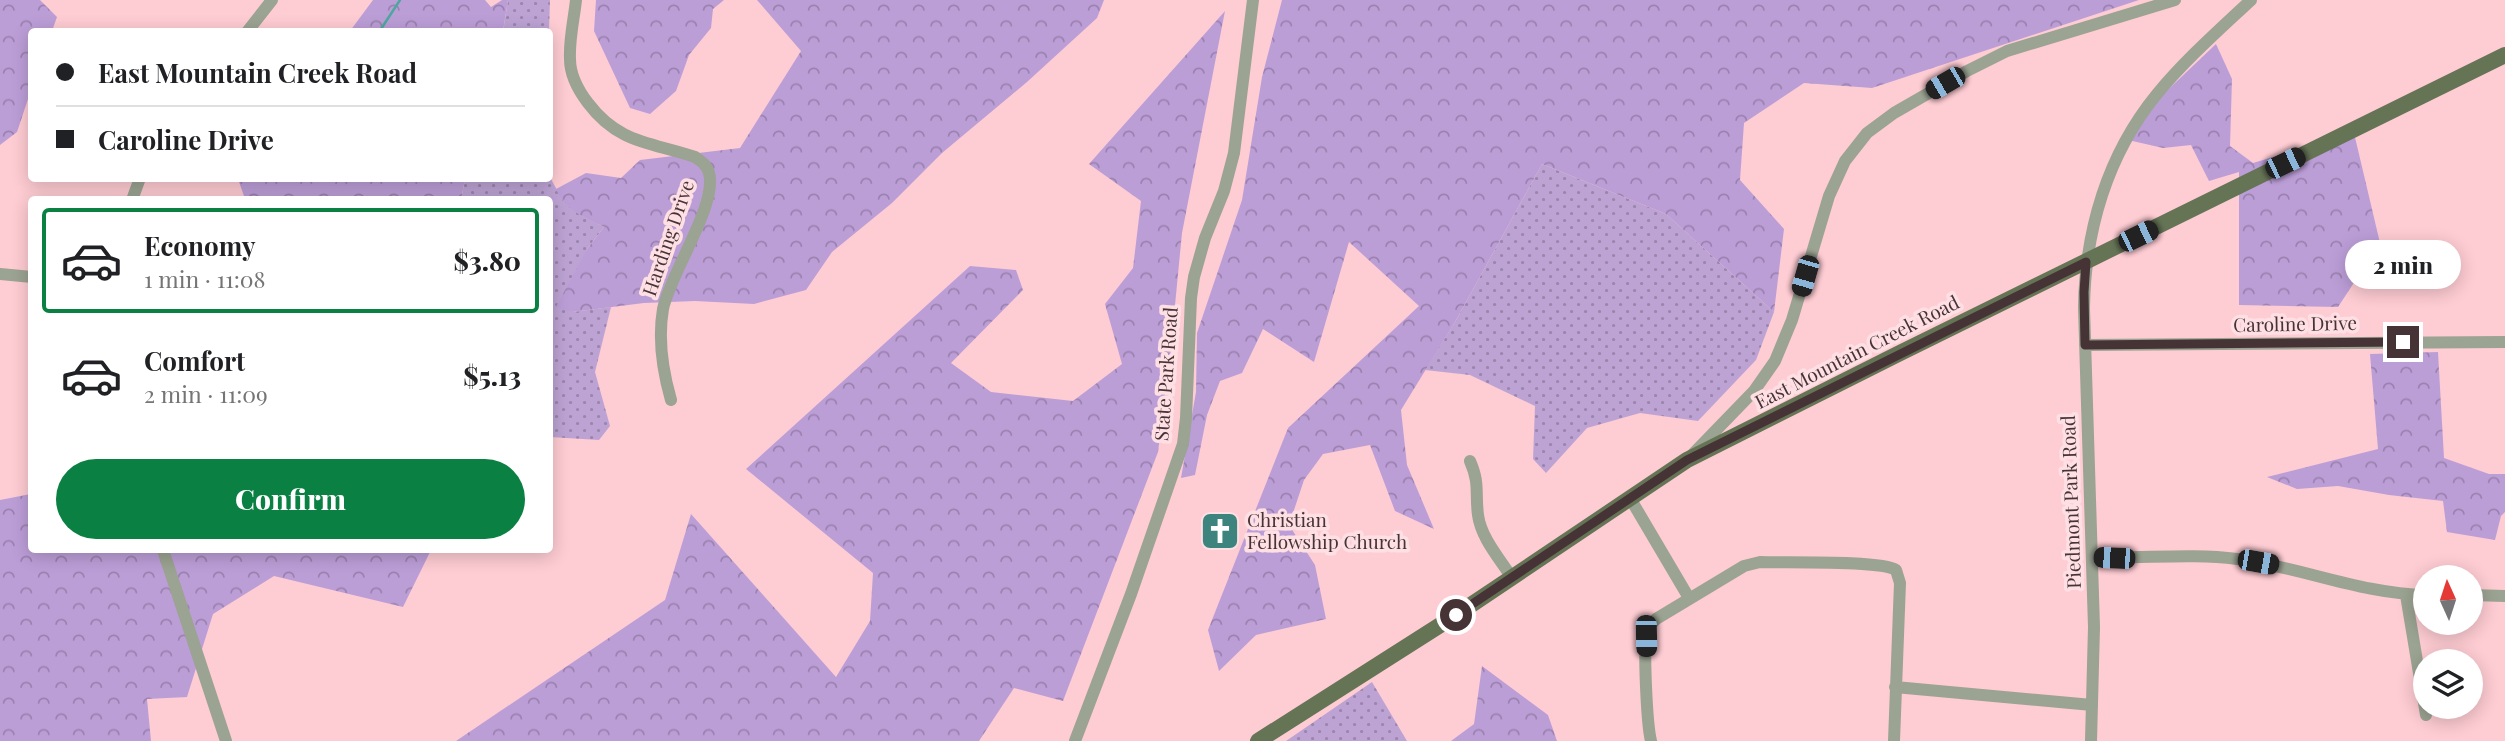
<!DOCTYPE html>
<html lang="en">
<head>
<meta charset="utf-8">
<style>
  body { margin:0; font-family:"Playfair Display",serif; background:#f2f2f2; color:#202124; height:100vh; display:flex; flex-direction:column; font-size:26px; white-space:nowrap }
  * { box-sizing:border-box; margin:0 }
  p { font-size:23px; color:#757577 }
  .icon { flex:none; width:38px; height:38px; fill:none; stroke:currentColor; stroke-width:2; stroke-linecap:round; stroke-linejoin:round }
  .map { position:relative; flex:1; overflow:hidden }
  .drawer { position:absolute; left:28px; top:196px; width:525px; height:357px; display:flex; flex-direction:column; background:#fff; border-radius:7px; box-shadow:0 4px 18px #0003 }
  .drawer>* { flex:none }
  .banner { position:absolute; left:28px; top:28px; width:525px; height:154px; border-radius:7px; box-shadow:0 4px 18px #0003; display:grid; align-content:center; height:154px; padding:0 28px; background:#fff }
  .needle { width:46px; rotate:357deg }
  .fabs { position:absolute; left:2413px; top:565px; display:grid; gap:14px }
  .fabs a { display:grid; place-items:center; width:70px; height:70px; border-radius:50%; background:#fff; box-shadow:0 4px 18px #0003; font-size:35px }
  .end { position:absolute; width:32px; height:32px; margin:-16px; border:9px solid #463336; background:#fff; box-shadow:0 0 0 4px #fff }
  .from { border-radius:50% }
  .bubble { position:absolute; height:49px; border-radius:24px; background:#fff; box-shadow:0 4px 18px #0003; font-size:23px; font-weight:800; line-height:49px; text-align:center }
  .car { position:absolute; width:21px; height:42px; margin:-21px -10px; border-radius:9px; box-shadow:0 0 5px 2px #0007; background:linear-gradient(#222 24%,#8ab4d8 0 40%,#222 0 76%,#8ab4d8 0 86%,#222 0) }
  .banner b { display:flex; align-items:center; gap:24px; height:66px; font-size:26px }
  .banner b+b { border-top:2px solid #e0e0e0 }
  .banner i { width:18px; height:18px; background:#202124 }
  ul { padding:12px 0 0; list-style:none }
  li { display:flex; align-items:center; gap:21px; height:105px; margin:0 14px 10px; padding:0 14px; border:4px solid transparent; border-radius:7px }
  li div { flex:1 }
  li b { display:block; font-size:26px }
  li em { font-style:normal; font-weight:800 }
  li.selected { border-color:#0b8043 }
  li>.icon { width:63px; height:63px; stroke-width:1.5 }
  .button { display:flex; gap:14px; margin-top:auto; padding:14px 28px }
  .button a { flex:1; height:80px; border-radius:42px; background:#0b8043; color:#fff; font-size:28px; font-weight:800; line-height:80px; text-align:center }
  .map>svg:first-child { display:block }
</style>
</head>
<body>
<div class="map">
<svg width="2505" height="741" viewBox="0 0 2505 741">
  <defs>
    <pattern id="grass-dots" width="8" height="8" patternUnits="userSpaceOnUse" patternTransform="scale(1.75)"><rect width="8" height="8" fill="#bda3d4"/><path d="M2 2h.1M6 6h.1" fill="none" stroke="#9b85ad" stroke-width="1.8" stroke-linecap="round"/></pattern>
    <pattern id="forest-crowns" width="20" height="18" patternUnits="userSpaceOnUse" patternTransform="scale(1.75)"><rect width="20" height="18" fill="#bc9ed7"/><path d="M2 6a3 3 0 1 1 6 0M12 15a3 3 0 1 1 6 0" fill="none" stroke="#9b81af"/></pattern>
  </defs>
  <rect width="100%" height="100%" fill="#feccd3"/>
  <path fill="url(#grass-dots)" d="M 508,0 L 550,0 L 549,31 L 503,32 Z
    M 1542,164 L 1666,214 L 1774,312 L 1756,360 L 1698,421 L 1640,413 L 1587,428 L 1546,473 L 1533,459 L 1535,406 L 1470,375 L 1425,370 L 1455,322 Z
    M 550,177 C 566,208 573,212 604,227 L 587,249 L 572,312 L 611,307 L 595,372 L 610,426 L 599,440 L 550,437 L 550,200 L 461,200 L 465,179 Z
    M 1372,682 L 1407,741 L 1286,741 Z"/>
  <path fill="url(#forest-crowns)" d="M 0,0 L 40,0 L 57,17 L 52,31 L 32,32 L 31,90 L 17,132 L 0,145 Z
    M 373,0 L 485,0 L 491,7 L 502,0 L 508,0 L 503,31 L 350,31 Z
    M 596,0 L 724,0 L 713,9 L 711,28 L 689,55 L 676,91 L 650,114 L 630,108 L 594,31 Z
    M 757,0 L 1104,0 L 1097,18 L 1027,82 L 942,153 L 892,203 L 832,252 L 806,290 L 754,304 L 695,301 L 644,303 L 572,312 L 556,307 L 587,249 L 604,227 C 585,218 565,210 556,189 L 586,173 L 621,178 L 640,160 L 740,148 L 801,51 Z
    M 1282,0 L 2139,0 L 1872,88 L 1804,83 L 1744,123 L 1740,180 L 1784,229 L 1774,312 L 1666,214 L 1542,164 L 1455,322 L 1401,410 L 1407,465 L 1434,529 L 1395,511 L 1370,445 L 1323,454 L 1304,480 L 1289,525 L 1315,565 L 1326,619 L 1256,635 L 1219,671 L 1208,630 L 1288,428 L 1419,306 L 1349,242 L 1314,362 L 1263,329 L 1242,373 L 1220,381 L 1207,415 L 1195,475 L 1181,478 L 1196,392 L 1197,333 L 1242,200 L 1262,77 Z
    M 1225,11 L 1182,233 L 1170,357 L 1158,452 L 1063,701 L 1014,688 L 979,741 L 456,741 L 665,600 L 691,514 L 836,677 L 870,621 L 873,573 L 746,469 L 970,266 L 1016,270 L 1023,290 L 951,363 L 991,392 L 1073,401 L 1122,364 L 1105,304 L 1133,268 L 1141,201 L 1089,164 Z
    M 2216,44 L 2232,79 L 2230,146 L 2253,163 L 2354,133 L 2380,243 L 2338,307 L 2239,305 L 2239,172 L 2209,181 L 2191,145 L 2163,148 L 2128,140 L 2156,101 Z
    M 238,179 L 238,178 L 465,179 L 461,200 L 245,199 Z
    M 2438,352 L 2444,458 L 2489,474 L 2505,474 L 2505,512 L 2501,516 L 2495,540 L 2447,532 L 2443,501 L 2389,495 L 2338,486 L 2297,489 L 2267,477 L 2378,449 L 2370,354 Z
    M 31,494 L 32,550 L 431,550 L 403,607 L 274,576 L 213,614 L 187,697 L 147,699 L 151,741 L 0,741 L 0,500 Z
    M 1482,666 L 1548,715 L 1557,741 L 1451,741 L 1474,724 Z"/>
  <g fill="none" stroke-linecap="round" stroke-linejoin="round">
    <path stroke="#4da7a0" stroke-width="2.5" d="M 379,32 L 400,0"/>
    <path stroke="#9ba392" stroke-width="12" d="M 576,0 C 574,19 569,39 570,59 C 570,75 578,90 588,103 C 619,144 651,142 695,157 C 701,161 707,165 709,173 C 718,204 670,274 663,309 C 658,338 663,372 671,400
      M 247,32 L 272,0
      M 132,200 L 140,178
      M 0,274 L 32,277
      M 2085,345 L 2505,342
      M 1692,455 L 1754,391 L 1775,361 L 1792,320 L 1829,196 L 1845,161 L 1867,133 L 1894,113 L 1967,71 L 2007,51 L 2175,0
      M 1470,461 C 1480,484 1475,492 1478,515 C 1481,538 1500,559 1512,578
      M 1630,498 L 1689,598
      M 163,550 L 226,741
      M 2093,557 C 2141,559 2190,553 2237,559 C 2301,567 2361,594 2426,595
      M 2406,595 L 2426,715
      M 2471,595 L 2505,596
      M 1895,687 L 2092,705
      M 1075,741 L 1131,594 L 1183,444 L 1186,418 L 1191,298 L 1194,277 L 1205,238 L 1224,191 L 1234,153 L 1253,0
      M 1651,741 C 1647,725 1643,648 1647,633 C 1648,627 1652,623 1656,619 L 1744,566 L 1760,562 C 1784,563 1881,560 1896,570 L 1900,583 L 1894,741
      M 2091,741 L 2094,627 L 2084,308 C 2085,231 2107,155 2157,94 C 2185,60 2219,30 2251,0"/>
    <path stroke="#667456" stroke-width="16" d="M 1258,741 L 1456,615 L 1687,460 L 1900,353 L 2505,55"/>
  </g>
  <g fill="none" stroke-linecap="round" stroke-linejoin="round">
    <path stroke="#463336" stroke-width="9" d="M 1456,615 L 1687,460 L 2086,262 L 2084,292 L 2085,345 L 2403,342"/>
  </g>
  <defs>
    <g id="church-square" transform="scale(2.0125)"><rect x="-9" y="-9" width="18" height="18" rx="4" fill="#3d847e" stroke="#fedfe3"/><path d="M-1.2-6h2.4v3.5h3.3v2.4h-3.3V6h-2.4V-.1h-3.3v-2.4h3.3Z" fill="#fff"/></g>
  </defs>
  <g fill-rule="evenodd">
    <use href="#church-square" x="1220" y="531"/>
  </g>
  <g text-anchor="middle" stroke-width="7" stroke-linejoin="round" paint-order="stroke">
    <g font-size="19" fill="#463336" stroke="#fedfe3">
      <text transform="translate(668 238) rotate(-71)" y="7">Harding Drive</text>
      <text transform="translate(2295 324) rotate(-1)" y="7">Caroline Drive</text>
      <text transform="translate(1857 352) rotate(-27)" y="7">East Mountain Creek Road</text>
      <text transform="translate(1166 374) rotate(-86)" y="7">State Park Road</text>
      <text transform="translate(2071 502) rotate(-92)" y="7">Piedmont Park Road</text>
    </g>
    <g font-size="19" fill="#463336" stroke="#fedfe3" text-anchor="start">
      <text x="1247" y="527">Christian<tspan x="1247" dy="22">Fellowship Church</tspan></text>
    </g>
  </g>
</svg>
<div class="fabs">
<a><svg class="needle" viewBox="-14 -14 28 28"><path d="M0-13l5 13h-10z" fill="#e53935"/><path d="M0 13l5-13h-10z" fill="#757577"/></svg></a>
<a><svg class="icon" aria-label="layers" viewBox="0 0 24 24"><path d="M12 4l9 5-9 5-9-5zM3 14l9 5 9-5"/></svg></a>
</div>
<i class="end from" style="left:1456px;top:615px"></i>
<i class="end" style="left:2403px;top:342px"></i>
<div class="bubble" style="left:2345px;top:240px;width:116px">2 min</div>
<i class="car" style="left:1945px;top:83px;rotate:240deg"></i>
<i class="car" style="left:2285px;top:163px;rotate:64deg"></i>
<i class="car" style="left:2138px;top:236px;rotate:64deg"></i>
<i class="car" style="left:1805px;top:276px;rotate:196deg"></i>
<i class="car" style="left:2114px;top:558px;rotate:272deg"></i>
<i class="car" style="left:2258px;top:562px;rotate:100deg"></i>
<i class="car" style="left:1646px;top:636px;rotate:179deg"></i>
<div class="banner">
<b><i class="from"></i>East Mountain Creek Road</b>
<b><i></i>Caroline Drive</b>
</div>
<section class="drawer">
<ul>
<li class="selected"><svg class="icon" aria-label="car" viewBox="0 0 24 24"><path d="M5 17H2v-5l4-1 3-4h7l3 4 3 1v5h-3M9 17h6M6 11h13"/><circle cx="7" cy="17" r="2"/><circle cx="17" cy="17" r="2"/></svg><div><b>Economy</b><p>1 min · 11:08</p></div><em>$3.80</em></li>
<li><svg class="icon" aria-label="car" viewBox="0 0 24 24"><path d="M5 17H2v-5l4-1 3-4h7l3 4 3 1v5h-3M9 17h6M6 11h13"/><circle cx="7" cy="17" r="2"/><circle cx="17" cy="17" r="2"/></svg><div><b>Comfort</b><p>2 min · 11:09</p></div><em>$5.13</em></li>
</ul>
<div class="button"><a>Confirm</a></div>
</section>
</div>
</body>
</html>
